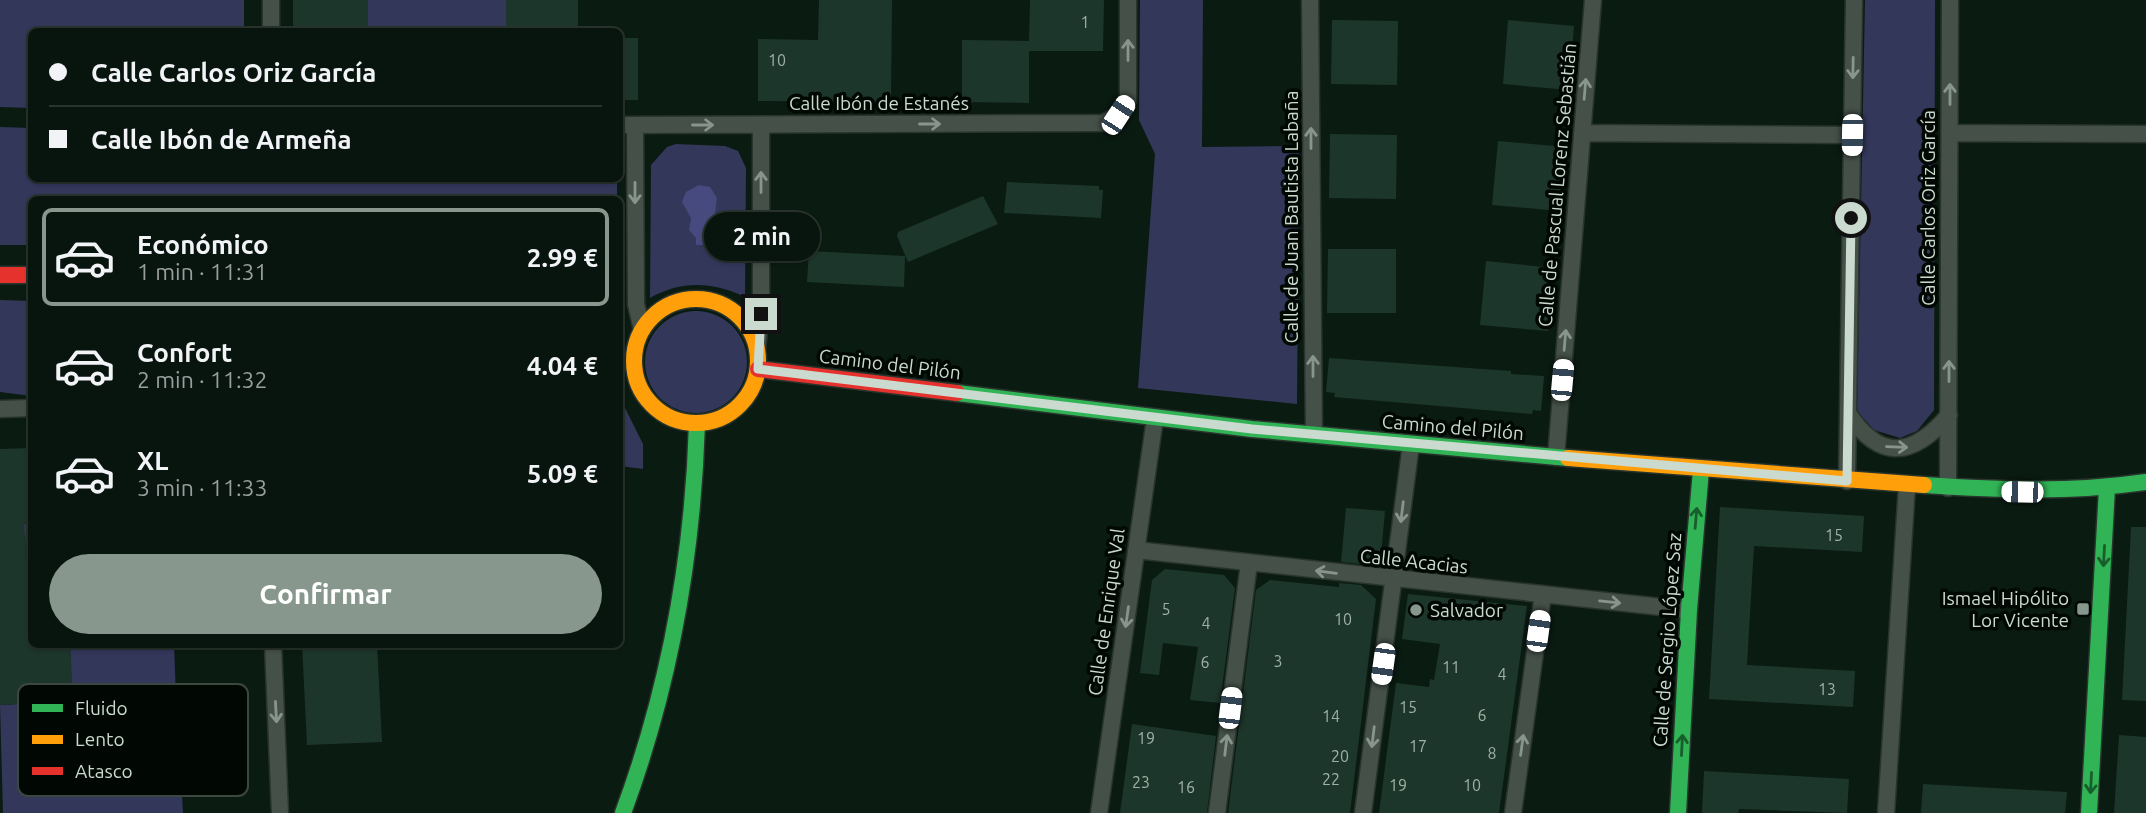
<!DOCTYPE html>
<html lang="es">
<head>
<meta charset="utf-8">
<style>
  body { margin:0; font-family:Ubuntu,sans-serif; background:#111d17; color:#f1f3f6; height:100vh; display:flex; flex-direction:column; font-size:26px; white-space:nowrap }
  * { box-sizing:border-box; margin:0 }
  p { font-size:23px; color:#989e9e }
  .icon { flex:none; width:38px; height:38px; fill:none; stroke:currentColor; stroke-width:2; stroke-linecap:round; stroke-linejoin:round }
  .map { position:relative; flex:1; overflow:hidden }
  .sheet { position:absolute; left:28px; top:196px; width:595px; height:452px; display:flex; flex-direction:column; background:#08140e; border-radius:10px; box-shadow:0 2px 5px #0004,0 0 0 2px #29332e }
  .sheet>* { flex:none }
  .hud { position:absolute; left:28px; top:28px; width:595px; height:154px; border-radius:10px; box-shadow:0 2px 5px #0004,0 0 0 2px #29332e; display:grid; align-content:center; height:154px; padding:0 21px; background:#08140e }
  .end { position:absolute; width:32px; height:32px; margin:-16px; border:9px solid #cadacf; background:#111; box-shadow:0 0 0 4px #111 }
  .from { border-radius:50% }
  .bubble { position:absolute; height:49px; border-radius:24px; background:#08140e; box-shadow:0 2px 5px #0004,0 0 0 2px #29332e; font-size:23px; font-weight:700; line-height:49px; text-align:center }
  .car { position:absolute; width:21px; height:42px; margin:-21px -10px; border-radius:9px; box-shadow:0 0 5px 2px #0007; background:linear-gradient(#fff 24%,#345 0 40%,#fff 0 76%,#345 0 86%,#fff 0) }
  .hud b { display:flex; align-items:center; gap:24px; height:66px; font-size:26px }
  .hud b+b { border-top:2px solid #29332e }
  .hud i { width:18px; height:18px; background:#f1f3f6 }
  ul { padding:12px 0 0; list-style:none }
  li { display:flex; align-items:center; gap:21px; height:98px; margin:0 14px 10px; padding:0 7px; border:4px solid transparent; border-radius:10px }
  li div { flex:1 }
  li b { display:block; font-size:26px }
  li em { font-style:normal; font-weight:700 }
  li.active { border-color:#87978d }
  li>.icon { width:63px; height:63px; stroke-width:1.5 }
  .button { display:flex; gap:14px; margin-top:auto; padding:14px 21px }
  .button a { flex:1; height:80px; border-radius:42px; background:#87978d; color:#fff; font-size:28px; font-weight:700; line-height:80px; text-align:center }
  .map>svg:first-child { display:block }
</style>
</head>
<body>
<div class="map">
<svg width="2146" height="813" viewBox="0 0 2146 813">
  <rect width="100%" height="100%" fill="#0a1b12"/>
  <path fill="#33375a" d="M 0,0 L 244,0 L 244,31 L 32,32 L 31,108 L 0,107 Z
    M 368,0 L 506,0 L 506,31 L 368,31 Z
    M 1140,0 L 1203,0 L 1202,147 L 1299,146 L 1297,404 L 1138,388 L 1155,154 L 1139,120 Z
    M 1865,0 L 1935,0 L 1934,410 L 1917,431 L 1900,438 L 1874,430 L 1857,411 Z
    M 0,127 L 31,128 L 32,178 L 617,178 L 617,199 L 32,200 L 31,245 L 0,245 Z
    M 676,144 L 725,146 L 738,151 L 746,168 L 745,297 C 713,282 682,280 650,298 L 651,165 L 667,147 Z
    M 0,300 L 31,301 L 31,396 L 0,392 Z
    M645 362a51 51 0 1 1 102 0a51 51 0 1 1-102 0Z
    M 620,398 L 643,444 L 643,469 L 620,466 Z
    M 31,523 L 31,578 L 31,561 L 26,561 L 25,537 L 20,524 Z
    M 70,644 L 174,644 L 176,699 L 183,699 L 184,713 L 178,714 L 181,768 L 187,768 L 188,795 L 182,795 L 183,813 L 3,813 L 0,705 L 72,701 Z"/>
  <path fill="#474a7f" d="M 699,185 L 710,187 L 717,198 L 715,213 L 708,221 L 711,232 L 706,245 L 696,245 L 696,238 L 689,230 L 691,218 L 682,202 L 686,192 Z"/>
  <path fill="#1d362b" d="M 293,0 L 368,0 L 368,32 L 293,32 Z
    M 506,0 L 578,0 L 578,32 L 506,32 Z
    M 819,0 L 892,0 L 891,102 L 758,101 L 758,39 L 818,40 Z
    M 1030,0 L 1104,0 L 1103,51 L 1029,51 L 1029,103 L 962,102 L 962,40 L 1029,41 Z
    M 1332,20 L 1398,21 L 1397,85 L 1331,84 Z
    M 1508,20 L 1574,26 L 1569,90 L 1503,84 Z
    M 620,38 L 638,38 L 638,100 L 620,100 Z
    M 1330,134 L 1397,135 L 1396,199 L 1329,198 Z
    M 1498,141 L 1565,147 L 1559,211 L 1492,205 Z
    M 1007,182 L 1099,186 L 1099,190 L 1103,190 L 1101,218 L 1004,213 Z
    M 983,196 L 998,224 L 908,262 L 897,236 L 898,232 Z
    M 1328,249 L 1396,249 L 1396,313 L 1327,313 Z
    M 809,251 L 905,256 L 904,287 L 807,282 Z
    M 1486,261 L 1554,268 L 1548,331 L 1480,325 Z
    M 1329,358 L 1511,371 L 1511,374 L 1544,376 L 1541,411 L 1533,410 L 1532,414 L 1334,397 L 1335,393 L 1326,392 Z
    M 32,448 L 32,523 L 24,523 L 26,561 L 31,561 L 30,644 L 70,644 L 73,701 L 0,705 L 0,449 Z
    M 1720,507 L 1864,516 L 1862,552 L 1754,546 L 1747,665 L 1855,671 L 1853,707 L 1709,699 Z
    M 1346,508 L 1385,511 L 1380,566 L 1341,562 Z
    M 2131,527 L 2146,527 L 2146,701 L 2122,700 Z
    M 1165,569 L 1224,575 L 1235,588 L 1220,703 L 1190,700 L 1198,647 L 1163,643 L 1159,675 L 1140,673 L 1152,580 Z
    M 1270,580 L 1339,587 L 1339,583 L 1361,585 L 1376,599 L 1350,813 L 1228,813 L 1256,590 Z
    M 1408,594 L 1527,606 L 1499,813 L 1379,813 L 1396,683 L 1429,687 L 1430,679 L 1434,680 L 1440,644 L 1402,639 Z
    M 302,644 L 377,644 L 382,742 L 307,745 Z
    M 1132,724 L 1216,736 L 1207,813 L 1120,813 Z
    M 2119,735 L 2146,737 L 2146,813 L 2114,813 Z
    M 1704,771 L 1849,779 L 1847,813 L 1739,809 L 1738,813 L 1702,813 Z
    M 1923,784 L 2067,792 L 2065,813 L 1921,813 Z"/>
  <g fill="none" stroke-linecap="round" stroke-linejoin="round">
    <g stroke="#29342d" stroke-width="19">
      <path id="street" d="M 1310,0 L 1314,434
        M 271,32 L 271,0
        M 620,125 L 1103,123 L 1118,115 L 1128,100 L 1128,0
        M 635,125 L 636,304 L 642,330
        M 1582,133 L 1852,135
        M 1950,133 L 2146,134
        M 757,348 L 761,314 L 761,125
        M 0,409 L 32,408
        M 1848,413 C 1880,462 1913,457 1949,415
        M 1556,457 L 1593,0
        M 1847,481 L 1854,0
        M 1948,488 L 1950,0
        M 1136,550 L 1689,610
        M 273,644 L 280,813
        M 1099,813 L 1155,418
        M 1217,813 L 1249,563
        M 1363,813 L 1411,444
        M 1513,813 L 1543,594
        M 1886,813 L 1907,485"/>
    </g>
    <g stroke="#29342d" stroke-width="19">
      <path id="fast" d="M 957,393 L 1252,429 L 1568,458
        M 1924,485 C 1999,490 2071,493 2146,482
        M 623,813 C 670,686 693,558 697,423
        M 1678,813 L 1689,610 L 1701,470
        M 2089,813 L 2107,488"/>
    </g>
    <g stroke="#29342d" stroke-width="19">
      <path id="slow" d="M634 361a62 62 0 1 1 124 0a62 62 0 1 1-124 0Z
        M 1568,458 L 1924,485"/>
    </g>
    <g stroke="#29342d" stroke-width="19">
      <path id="jam" d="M 0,275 L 32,275
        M 758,369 L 957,393"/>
    </g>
    <use href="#street" stroke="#455049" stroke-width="16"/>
    <use href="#fast" stroke="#30b455" stroke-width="16"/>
    <use href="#slow" stroke="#ff9f0a" stroke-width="16"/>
    <use href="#jam" stroke="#e5322d" stroke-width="16"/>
  </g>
  <defs><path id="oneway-shaft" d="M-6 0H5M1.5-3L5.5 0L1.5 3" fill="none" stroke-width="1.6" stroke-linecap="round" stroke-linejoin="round" transform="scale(1.75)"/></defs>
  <g stroke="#88958c">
    <use href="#oneway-shaft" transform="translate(1128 50) rotate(-90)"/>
    <use href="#oneway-shaft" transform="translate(1853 68) rotate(91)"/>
    <use href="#oneway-shaft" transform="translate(1585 89) rotate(-85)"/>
    <use href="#oneway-shaft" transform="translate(1950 94) rotate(-90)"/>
    <use href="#oneway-shaft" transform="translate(930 124)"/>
    <use href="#oneway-shaft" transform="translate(703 125)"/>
    <use href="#oneway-shaft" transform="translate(1311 138) rotate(-90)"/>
    <use href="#oneway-shaft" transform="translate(761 182) rotate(-90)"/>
    <use href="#oneway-shaft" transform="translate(635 193) rotate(90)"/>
    <use href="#oneway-shaft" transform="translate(1565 340) rotate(-85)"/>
    <use href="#oneway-shaft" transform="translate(1313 366) rotate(-90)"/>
    <use href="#oneway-shaft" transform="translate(1949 371) rotate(-90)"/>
    <use href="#oneway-shaft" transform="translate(1897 447) rotate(2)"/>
    <use href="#oneway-shaft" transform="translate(1402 512) rotate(97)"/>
    <use href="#oneway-shaft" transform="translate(1326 572) rotate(-173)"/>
    <use href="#oneway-shaft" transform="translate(1610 602) rotate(6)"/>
    <use href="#oneway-shaft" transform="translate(1127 617) rotate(98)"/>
    <use href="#oneway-shaft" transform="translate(276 712) rotate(87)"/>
    <use href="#oneway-shaft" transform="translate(1373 737) rotate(97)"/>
    <use href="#oneway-shaft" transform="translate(1226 745) rotate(-83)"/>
    <use href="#oneway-shaft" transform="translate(1522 745) rotate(-82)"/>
  </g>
  <g stroke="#185e2c">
    <use href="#oneway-shaft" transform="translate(1696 518) rotate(-85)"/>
    <use href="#oneway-shaft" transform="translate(2104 556) rotate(93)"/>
    <use href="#oneway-shaft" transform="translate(1682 745) rotate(-87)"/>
    <use href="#oneway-shaft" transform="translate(2091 783) rotate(93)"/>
  </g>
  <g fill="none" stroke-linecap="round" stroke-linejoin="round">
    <path stroke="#cadacf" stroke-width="9" d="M 761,314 L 758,369 L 1252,429 L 1847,481 L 1851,218"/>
  </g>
  <g fill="#87978d" stroke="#010803" stroke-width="2.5">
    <rect x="2076" y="602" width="14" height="14" rx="3.5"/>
    <circle cx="1416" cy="610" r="7"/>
  </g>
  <g text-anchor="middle" stroke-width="7" stroke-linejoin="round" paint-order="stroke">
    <g font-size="16" fill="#9fb1a6">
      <text x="1085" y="28">1</text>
      <text x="777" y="66">10</text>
      <text x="1834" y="541">15</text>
      <text x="1166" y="615">5</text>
      <text x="1343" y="625">10</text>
      <text x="1206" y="629">4</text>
      <text x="1278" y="667">3</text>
      <text x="1205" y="668">6</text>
      <text x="1451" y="673">11</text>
      <text x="1502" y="680">4</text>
      <text x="1827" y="695">13</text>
      <text x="1408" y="713">15</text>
      <text x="1482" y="721">6</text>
      <text x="1331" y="722">14</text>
      <text x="1146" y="744">19</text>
      <text x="1418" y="752">17</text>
      <text x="1492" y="759">8</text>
      <text x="1340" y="762">20</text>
      <text x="1331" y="785">22</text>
      <text x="1141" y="788">23</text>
      <text x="1398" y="791">19</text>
      <text x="1472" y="791">10</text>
      <text x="1186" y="793">16</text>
    </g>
    <g font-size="19" fill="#cadacf" stroke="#010803">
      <text x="879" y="110">Calle Ibón de Estanés</text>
      <text transform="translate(1557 185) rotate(-85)" y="7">Calle de Pascual Lorenz Sebastián</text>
      <text transform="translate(1928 208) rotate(-90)" y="7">Calle Carlos Oriz García</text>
      <text transform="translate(1291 217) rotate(-90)" y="7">Calle de Juan Bautista Labaña</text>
      <text transform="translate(890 364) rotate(7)" y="7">Camino del Pilón</text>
      <text transform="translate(1453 427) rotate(5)" y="7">Camino del Pilón</text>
      <text transform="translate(1414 561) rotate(6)" y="7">Calle Acacias</text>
      <text transform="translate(1106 612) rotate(-82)" y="7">Calle de Enrique Val</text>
      <text transform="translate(1667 640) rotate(-86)" y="7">Calle de Sergio López Saz</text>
    </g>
    <g font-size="19" fill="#cadacf" stroke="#010803" text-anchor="end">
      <text x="2069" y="605">Ismael Hipólito<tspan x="2069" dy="22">Lor Vicente</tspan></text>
      <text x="1430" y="617" text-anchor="start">Salvador</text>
    </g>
  </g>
  <rect x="18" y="684" width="230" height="112" rx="10" fill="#010803" stroke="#3d4740" stroke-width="2"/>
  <rect x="32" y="704" width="31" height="8" fill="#30b455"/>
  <rect x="32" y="735" width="31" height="9" fill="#ff9f0a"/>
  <rect x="32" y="767" width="31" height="8" fill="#e5322d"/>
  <g font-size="19" fill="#cadacf">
    <text x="75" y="715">Fluido</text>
    <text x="75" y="746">Lento</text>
    <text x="75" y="778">Atasco</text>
  </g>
</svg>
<i class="end from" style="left:1851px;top:218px"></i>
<i class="end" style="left:761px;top:314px"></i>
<div class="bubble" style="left:704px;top:212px;width:116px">2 min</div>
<i class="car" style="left:1118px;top:115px;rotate:33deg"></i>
<i class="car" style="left:1852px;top:135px;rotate:181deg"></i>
<i class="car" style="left:1562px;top:380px;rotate:5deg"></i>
<i class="car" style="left:2022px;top:492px;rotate:271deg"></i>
<i class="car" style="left:1538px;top:631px;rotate:8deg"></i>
<i class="car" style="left:1383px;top:664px;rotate:188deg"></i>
<i class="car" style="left:1230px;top:708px;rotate:7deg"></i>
<div class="hud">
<b><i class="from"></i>Calle Carlos Oriz García</b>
<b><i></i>Calle Ibón de Armeña</b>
</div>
<section class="sheet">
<ul>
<li class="active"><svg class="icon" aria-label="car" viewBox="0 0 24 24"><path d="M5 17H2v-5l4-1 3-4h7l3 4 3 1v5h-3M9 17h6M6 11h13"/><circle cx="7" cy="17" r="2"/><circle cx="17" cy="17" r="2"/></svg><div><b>Económico</b><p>1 min · 11:31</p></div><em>2.99 €</em></li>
<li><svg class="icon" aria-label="car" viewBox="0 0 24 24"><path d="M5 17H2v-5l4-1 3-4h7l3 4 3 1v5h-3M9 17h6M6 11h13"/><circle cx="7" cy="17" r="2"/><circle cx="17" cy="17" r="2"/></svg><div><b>Confort</b><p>2 min · 11:32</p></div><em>4.04 €</em></li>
<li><svg class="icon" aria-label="car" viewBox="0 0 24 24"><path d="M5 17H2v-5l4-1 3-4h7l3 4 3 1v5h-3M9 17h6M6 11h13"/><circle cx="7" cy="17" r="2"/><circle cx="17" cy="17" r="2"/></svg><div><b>XL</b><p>3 min · 11:33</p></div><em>5.09 €</em></li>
</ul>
<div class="button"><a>Confirmar</a></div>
</section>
</div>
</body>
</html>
